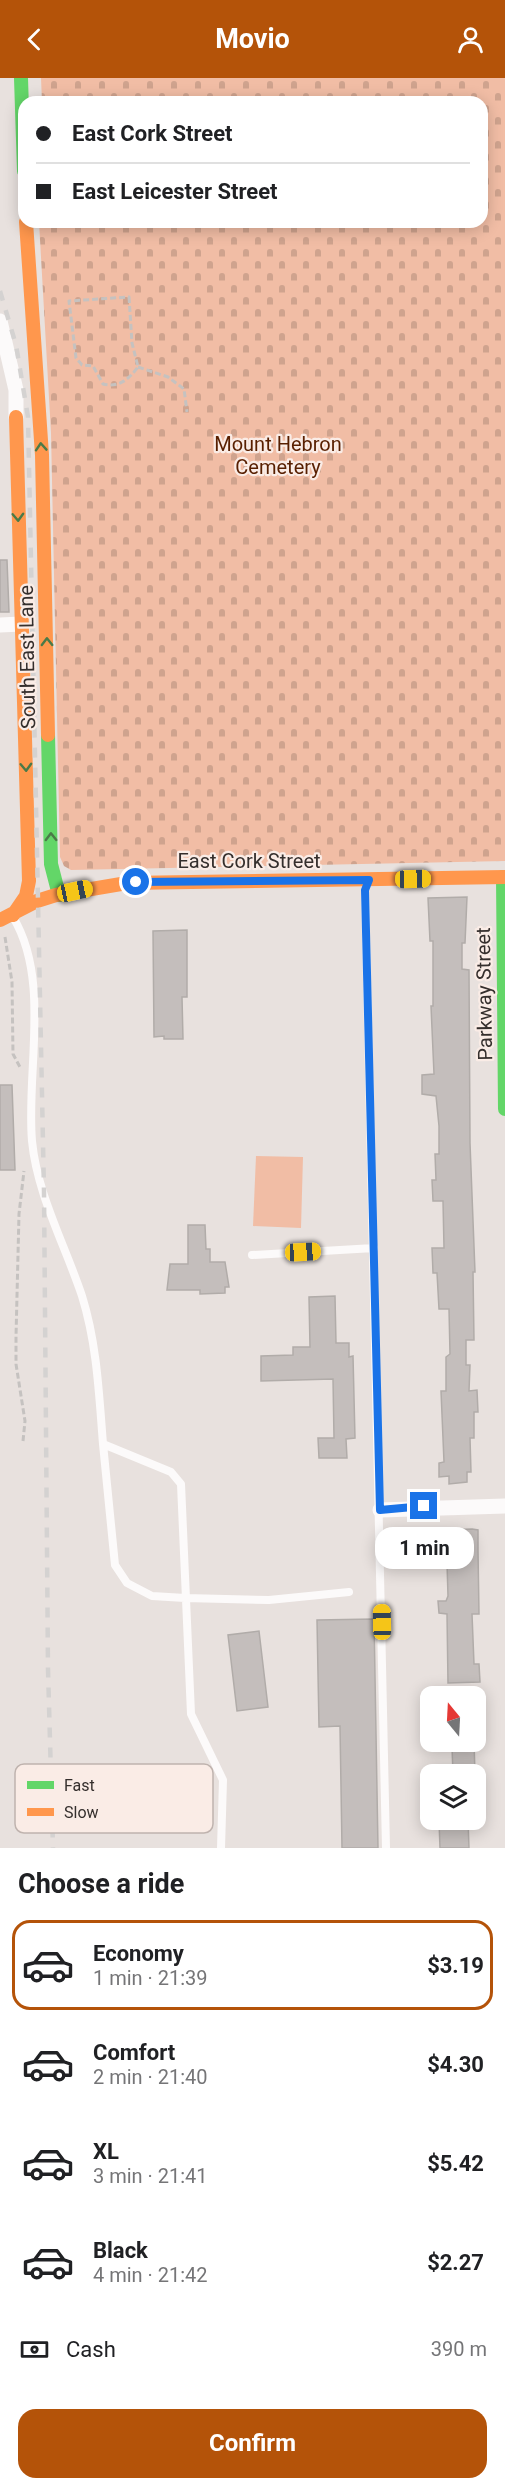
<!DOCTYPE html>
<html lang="en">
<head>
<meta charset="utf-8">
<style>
  body { margin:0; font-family:Roboto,sans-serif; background:#f6f6f6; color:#202124; height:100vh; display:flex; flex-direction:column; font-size:22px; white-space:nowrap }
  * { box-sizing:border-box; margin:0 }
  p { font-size:20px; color:#757577 }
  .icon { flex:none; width:33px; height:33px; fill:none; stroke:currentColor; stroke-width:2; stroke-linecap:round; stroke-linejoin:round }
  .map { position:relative; height:1770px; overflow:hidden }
  .details { display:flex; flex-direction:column; background:#fff; flex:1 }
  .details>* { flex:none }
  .hud { position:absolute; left:18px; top:18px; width:470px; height:132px; border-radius:18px; box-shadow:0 3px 15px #0003; display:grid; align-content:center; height:132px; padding:0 18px; background:#fff }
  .needle { width:39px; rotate:342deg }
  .buttons { position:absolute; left:420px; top:1608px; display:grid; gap:12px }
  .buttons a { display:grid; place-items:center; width:66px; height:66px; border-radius:12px; background:#fff; box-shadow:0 3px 15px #0003; font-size:30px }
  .end { position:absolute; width:27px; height:27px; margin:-14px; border:8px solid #1a73e8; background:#fff; box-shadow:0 0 0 3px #fff }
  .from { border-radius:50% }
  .bubble { position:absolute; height:42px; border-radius:18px; background:#fff; box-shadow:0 3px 15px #0003; font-size:20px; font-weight:700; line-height:42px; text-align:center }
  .car { position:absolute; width:18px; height:36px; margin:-18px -9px; border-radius:8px; box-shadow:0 0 4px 2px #0007; background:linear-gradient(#f5c518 24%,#345 0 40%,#f5c518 0 76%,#345 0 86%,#f5c518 0) }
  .hud b { display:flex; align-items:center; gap:21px; height:57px; font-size:22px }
  .hud b+b { border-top:2px solid #e0e0e0 }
  .hud i { width:15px; height:15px; background:#202124 }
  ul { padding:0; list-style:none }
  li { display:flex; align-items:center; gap:18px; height:90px; margin:0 12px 9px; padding:0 6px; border:3px solid transparent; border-radius:18px }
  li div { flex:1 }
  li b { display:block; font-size:22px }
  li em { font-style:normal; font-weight:700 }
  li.on { border-color:#b45309 }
  li>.icon { width:54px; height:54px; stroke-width:1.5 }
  h2 { padding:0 18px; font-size:27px; line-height:72px }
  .pay { display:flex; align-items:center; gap:15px; height:66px; padding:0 18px; font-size:22px }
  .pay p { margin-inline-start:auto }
  .primary-button { display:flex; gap:12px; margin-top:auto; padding:12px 18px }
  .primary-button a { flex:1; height:69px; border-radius:18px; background:#b45309; color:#fff; font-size:24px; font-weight:700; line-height:69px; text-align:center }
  header { display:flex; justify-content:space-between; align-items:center; height:78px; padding:0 18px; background:#b45309; color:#fff; font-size:27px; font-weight:700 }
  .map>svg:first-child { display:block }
</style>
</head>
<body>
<header><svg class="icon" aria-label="back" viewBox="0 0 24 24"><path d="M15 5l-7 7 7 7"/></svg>Movio<svg class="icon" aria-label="person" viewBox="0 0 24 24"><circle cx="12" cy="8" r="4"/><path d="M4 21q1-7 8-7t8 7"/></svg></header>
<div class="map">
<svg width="505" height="1770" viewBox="0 0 505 1770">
  <defs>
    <pattern id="cemetery-stones" width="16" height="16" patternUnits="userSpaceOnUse" patternTransform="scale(1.5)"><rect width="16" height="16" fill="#f1bda5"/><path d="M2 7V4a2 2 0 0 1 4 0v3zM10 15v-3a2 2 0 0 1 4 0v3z" fill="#cfa38e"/></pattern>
  </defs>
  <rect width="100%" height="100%" fill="#e8e1de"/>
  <path fill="url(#cemetery-stones)" d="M 41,0 L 505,0 L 505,783 L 71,792 L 64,788 L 60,779 L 51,355 L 39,144 L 482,144 L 482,24 L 42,24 Z"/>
  <path fill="#f1bda5" d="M 256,1078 L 303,1079 L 301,1150 L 253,1148 Z"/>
  <path fill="#c4bebc" stroke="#b1aca9" stroke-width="1.5" d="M 0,482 L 7,482 L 9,534 L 0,534 Z
    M 467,819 L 465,865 L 462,865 L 462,891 L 469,892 L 470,1065 L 475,1194 L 473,1194 L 474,1262 L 466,1262 L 466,1287 L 470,1287 L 469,1313 L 477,1312 L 478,1334 L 474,1334 L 474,1360 L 470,1360 L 471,1394 L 467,1394 L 467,1404 L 449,1406 L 449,1398 L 439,1399 L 439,1385 L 444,1384 L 441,1313 L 446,1313 L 446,1279 L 450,1276 L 449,1231 L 439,1231 L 437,1195 L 433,1195 L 432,1170 L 444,1170 L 443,1123 L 433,1123 L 432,1102 L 436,1102 L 435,1076 L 439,1076 L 439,1048 L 436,1018 L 422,1016 L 422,997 L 434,996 L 431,928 L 433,928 L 433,863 L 430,863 L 428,820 Z
    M 187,852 L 187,919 L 182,919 L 183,961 L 164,961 L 164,958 L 154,959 L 153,853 Z
    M 0,1007 L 12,1007 L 15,1092 L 0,1092 Z
    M 188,1147 L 205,1147 L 206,1171 L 210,1171 L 210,1184 L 225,1184 L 229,1209 L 225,1209 L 225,1215 L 200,1216 L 200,1212 L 167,1212 L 170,1186 L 188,1186 Z
    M 335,1218 L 336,1265 L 349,1265 L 349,1279 L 353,1278 L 355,1360 L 346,1361 L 347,1380 L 319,1380 L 318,1360 L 334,1360 L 333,1301 L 261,1303 L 261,1278 L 293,1277 L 293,1269 L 310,1269 L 309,1219 Z
    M 472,1451 L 478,1452 L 478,1473 L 479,1536 L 472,1536 L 474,1586 L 479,1586 L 480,1604 L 448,1605 L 447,1536 L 439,1535 L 438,1523 L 446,1523 L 448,1518 L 446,1452 Z
    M 374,1541 L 378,1770 L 342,1770 L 340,1648 L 319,1649 L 317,1542 Z
    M 259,1553 L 268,1629 L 237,1633 L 228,1557 Z
    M 454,1664 L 474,1664 L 475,1696 L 453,1696 L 452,1669 L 455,1669 Z
    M 439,1742 L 468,1742 L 469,1770 L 440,1770 Z"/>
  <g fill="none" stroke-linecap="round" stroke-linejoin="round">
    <path stroke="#c5c2c0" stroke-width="3" stroke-dasharray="6 3" stroke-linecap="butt" d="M 129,219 L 132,265 L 138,289 C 129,301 119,310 103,306 L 93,288 L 82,287 L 76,280 L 69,223 Z
      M 138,289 L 168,299 L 184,311 L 187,334
      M 5,859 L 12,904 L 13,976 L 21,991
      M 23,1363 L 25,1343 L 16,1286 L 16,1259 L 19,1136 L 24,1093"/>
    <path stroke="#fcfafa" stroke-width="8" d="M 368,803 L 365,812 L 386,1770
      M 13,839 C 51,902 26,993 32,1063 C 37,1116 65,1167 82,1218 C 97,1266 99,1316 103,1366 L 171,1394 L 181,1406 L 191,1636 L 223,1702 L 221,1770
      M 252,1177 L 374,1170
      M 103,1366 L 115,1487 L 127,1505 L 152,1518 L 185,1520 L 269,1522 L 349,1514"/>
    <path stroke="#fcfafa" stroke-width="15" d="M 0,243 L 16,312 L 16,339
      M 0,547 L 21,546
      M 380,1432 L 505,1428"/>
    <path stroke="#63d668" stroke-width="14" d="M 21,0 L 24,93
      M 48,657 L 51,786 L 59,817
      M 503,799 L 505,1031"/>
    <path stroke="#ff974d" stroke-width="14" d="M 26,144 L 42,377 L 48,657
      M 13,837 L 26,818 L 29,803 L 16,339
      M 0,842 L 37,823 L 56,817 L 127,805 L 505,799"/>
    <path stroke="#d4d2d1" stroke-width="4.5" stroke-dasharray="10 10" stroke-linecap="butt" d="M 0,213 L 16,267 L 28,339 L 44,1113 L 48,1591 L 53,1770"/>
  </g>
  <defs><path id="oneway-chevron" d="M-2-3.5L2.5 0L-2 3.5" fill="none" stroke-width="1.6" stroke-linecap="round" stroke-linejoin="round" transform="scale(1.5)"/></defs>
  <g stroke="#4a7a48">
    <use href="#oneway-chevron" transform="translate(41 369) rotate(-94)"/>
    <use href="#oneway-chevron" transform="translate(18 439) rotate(88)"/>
    <use href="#oneway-chevron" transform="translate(47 564) rotate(-91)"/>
    <use href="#oneway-chevron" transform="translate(26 689) rotate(88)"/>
    <use href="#oneway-chevron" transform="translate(51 759) rotate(-91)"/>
  </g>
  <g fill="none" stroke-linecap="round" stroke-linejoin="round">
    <path stroke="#1a73e8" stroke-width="8" d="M 136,804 L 369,802 L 365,812 L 380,1432 L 424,1428"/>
  </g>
  <g text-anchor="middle" stroke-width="4.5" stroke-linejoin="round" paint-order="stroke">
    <g font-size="20" fill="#581f00" stroke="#faece6">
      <text x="278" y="373">Mount Hebron<tspan x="278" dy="23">Cemetery</tspan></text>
    </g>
    <g font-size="20" fill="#352f2d" stroke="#faece6">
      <text transform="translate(27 579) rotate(-91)" y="7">South East Lane</text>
      <text x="249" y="790">East Cork Street</text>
      <text transform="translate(484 916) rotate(-91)" y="7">Parkway Street</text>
    </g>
  </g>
  <rect x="15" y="1686" width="198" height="69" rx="9" fill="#faece6" stroke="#bfb3ae" stroke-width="1.5"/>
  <rect x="27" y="1703" width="27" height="8" fill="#63d668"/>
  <rect x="27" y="1730" width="27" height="8" fill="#ff974d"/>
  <g font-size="16" fill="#352f2d">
    <text x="64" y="1713">Fast</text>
    <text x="64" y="1740">Slow</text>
  </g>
</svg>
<div class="buttons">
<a><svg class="needle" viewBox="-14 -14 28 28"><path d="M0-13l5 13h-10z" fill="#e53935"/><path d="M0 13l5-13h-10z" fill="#757577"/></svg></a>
<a><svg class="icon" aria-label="layers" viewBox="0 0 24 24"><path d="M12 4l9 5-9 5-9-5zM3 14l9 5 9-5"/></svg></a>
</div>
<i class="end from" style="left:136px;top:804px"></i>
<i class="end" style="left:424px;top:1428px"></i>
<div class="bubble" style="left:375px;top:1449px;width:99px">1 min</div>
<i class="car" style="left:413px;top:801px;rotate:89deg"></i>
<i class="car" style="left:75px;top:813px;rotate:78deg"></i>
<i class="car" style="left:303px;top:1174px;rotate:87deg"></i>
<i class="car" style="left:382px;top:1544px;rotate:359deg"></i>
<div class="hud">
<b><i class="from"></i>East Cork Street</b>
<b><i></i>East Leicester Street</b>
</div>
</div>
<section class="details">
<h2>Choose a ride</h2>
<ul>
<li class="on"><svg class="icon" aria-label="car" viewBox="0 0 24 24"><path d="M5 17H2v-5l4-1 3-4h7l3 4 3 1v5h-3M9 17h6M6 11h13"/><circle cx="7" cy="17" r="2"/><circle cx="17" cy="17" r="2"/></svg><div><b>Economy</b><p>1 min · 21:39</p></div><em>$3.19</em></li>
<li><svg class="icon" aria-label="car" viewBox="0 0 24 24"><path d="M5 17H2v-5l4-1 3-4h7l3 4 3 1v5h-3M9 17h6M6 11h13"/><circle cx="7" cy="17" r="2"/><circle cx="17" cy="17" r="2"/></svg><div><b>Comfort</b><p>2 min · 21:40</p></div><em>$4.30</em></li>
<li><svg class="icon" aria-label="car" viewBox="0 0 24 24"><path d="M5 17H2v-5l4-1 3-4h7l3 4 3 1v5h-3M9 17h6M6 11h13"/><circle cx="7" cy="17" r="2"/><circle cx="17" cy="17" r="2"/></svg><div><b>XL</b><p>3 min · 21:41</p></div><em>$5.42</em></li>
<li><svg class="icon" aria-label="car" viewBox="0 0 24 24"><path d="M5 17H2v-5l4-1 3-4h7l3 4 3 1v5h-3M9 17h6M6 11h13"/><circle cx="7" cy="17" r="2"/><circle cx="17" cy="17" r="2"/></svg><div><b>Black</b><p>4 min · 21:42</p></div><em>$2.27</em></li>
</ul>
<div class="pay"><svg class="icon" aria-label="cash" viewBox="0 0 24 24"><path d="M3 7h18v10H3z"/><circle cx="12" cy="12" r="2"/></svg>Cash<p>390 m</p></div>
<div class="primary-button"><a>Confirm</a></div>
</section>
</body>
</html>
